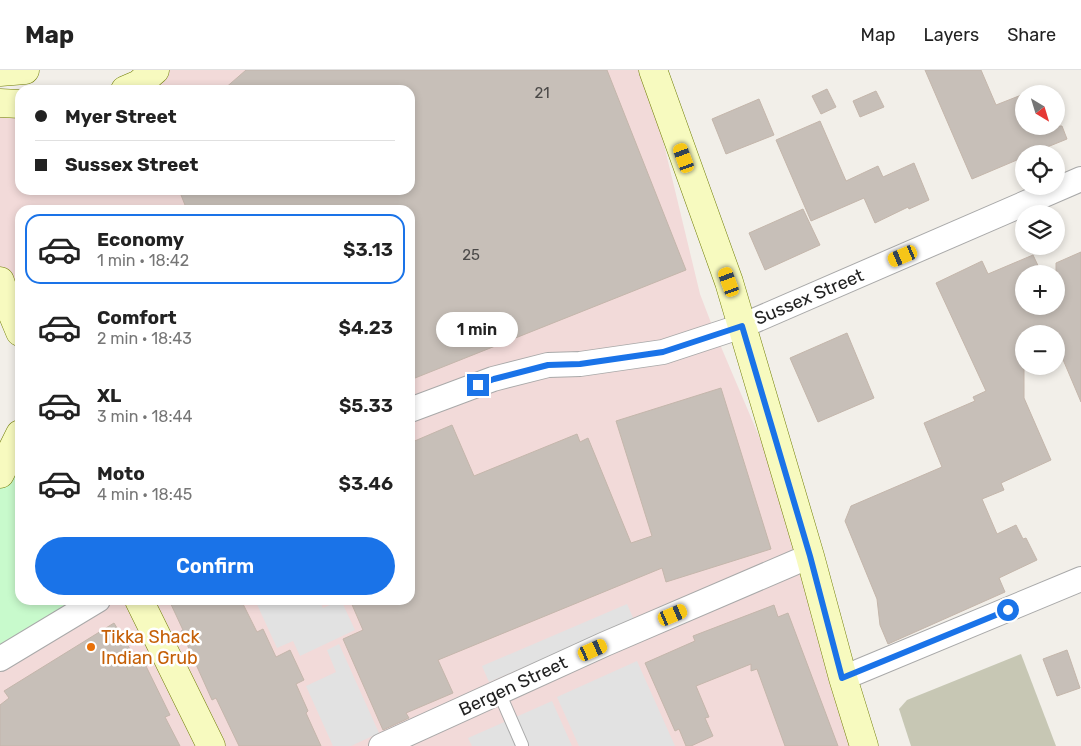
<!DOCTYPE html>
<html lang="en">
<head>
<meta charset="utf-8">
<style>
  body { margin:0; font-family:Rubik,sans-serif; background:#f2f2f2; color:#222; height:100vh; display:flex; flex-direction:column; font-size:19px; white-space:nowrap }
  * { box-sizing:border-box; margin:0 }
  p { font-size:16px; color:#767676 }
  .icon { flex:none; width:28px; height:28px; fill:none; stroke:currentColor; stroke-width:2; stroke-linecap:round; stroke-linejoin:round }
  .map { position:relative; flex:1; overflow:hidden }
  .drawer { position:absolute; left:15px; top:135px; width:400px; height:400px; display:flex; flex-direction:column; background:#fff; border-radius:15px; box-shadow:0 2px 8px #0003 }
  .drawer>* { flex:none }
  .top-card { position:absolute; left:15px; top:15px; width:400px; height:110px; border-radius:15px; box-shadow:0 2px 8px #0003; display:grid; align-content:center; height:110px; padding:0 20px; background:#fff }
  .needle { width:32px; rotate:142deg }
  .fabs { position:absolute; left:1015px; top:15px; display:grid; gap:10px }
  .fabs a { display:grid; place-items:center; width:50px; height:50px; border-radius:50%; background:#fff; box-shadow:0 2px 8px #0003; font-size:25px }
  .end { position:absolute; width:22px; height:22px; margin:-11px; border:6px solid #1a73e8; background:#fff; box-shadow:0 0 0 2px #fff }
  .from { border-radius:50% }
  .bubble { position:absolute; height:35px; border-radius:18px; background:#fff; box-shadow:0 2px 8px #0003; font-size:16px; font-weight:600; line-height:35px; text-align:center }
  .car { position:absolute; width:15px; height:30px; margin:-15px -8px; border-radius:6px; box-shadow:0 0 4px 1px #0007; background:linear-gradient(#f5c518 24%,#345 0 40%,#f5c518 0 76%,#345 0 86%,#f5c518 0) }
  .top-card b { display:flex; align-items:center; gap:18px; height:48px; font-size:19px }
  .top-card b+b { border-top:1px solid #e0e0e0 }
  .top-card i { width:12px; height:12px; background:#222 }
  ul { padding:9px 0 0; list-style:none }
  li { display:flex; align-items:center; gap:15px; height:70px; margin:0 10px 8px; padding:0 10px; border:2px solid transparent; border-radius:15px }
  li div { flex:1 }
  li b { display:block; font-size:19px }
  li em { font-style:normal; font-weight:600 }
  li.active { border-color:#1a73e8 }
  li>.icon { width:45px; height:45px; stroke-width:1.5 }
  .action { display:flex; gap:10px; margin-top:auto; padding:10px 20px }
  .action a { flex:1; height:58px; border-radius:30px; background:#1a73e8; color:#fff; font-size:20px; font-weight:600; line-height:58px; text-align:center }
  header { display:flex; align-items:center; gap:30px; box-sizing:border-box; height:70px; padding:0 25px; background:#fff; border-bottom:1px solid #e0e0e0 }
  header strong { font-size:24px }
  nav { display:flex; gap:28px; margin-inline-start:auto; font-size:18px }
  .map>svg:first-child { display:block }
</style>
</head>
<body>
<header>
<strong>Map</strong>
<nav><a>Map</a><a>Layers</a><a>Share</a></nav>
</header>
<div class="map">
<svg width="1081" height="676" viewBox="0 0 1081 676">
  <rect width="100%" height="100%" fill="#f2efe9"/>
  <path fill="#f2dad9" d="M 155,0 L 646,0 L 700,224 L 713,258 L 810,486 L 864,676 L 0,676 L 0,589 L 98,530 L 410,530 L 410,140 L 20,140 L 20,262 L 0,215 L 0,33 L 20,34 L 20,120 L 410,120 L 410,20 L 125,20 Z"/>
  <path fill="#c7c7b4" d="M 1021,584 L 1056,676 L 911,676 L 899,639 L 907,630 Z"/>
  <path fill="#c8facc" d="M 20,391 L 20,530 L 98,530 L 0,589 L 0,405 Z"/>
  <path fill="#e2e2e2" d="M 255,530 L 319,530 L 323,538 L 341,530 L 355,560 L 300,586 L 293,571 L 277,578 Z
    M 627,534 L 634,550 L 489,612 L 482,596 Z
    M 339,574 L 379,663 L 351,676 L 333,676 L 306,616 L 336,602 L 327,580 Z
    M 637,591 L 675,676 L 579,676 L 557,627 Z
    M 552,631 L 572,676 L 472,676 L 468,668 Z"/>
  <path fill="#c7bfb8" stroke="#c4b6ab" d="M 246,0 L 607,0 L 686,200 L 410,310 L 410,140 L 187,140 L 179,120 L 410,120 L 410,20 L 223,20 Z
    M 925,0 L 981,0 L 996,35 L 1024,24 L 1024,56 L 1062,56 L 1067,69 L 1030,84 L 1024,84 L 1024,87 L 972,109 Z
    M 827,19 L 836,37 L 821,44 L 812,26 Z
    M 876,21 L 884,37 L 860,47 L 853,31 Z
    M 759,29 L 774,65 L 726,84 L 712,49 Z
    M 820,51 L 846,111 L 878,96 L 883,107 L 914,93 L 929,130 L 909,139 L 908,137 L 875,153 L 864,128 L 811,151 L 776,70 Z
    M 803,139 L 820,175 L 765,200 L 749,163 Z
    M 1081,182 L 1081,332 L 1056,273 L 1056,264 L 1024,264 L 1024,328 L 1051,390 L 1001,413 L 1004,420 L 982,429 L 997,464 L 1016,455 L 1023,469 L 1026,468 L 1037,490 L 999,508 L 1005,522 L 888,574 L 880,555 L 877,529 L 845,451 L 851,436 L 942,397 L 924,353 L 975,331 L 973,327 L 986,321 L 936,213 L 982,191 L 988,204 L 1033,185 L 1042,204 L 1024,204 L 1024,236 L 1056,236 L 1056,193 Z
    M 847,263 L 874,328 L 818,352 L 790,288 Z
    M 721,318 L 771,479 L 666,512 L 662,498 L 438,590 L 453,623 L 406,643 L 409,648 L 383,660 L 343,569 L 363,560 L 350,530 L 410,530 L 410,373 L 452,355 L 474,406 L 577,364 L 580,372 L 588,368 L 631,473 L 652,466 L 616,351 Z
    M 169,530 L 241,530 L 257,562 L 263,559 L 276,587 L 290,580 L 304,610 L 296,614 L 308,641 L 306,643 L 321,676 L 239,676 L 216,628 L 212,630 L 181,561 L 183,560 Z
    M 774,535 L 778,547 L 788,543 L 838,676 L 785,676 L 757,599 L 751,601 L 751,594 L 696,616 L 709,647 L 705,648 L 713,666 L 691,676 L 686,676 L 679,659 L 675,661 L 645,593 L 695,571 L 693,566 Z
    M 114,553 L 138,592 L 143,590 L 170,645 L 165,647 L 180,676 L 0,676 L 0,635 L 9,628 L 4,621 Z
    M 1067,580 L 1080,618 L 1057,626 L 1043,589 Z"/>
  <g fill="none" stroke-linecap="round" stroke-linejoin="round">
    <g stroke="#a9a9a9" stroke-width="14">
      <path id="lane" d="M 499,622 L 522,675"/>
    </g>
    <g stroke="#a9a9a9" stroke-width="26">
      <path id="street" d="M 410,340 L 493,309 L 548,295 L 580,294 L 663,282 L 742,256 L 1081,109
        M 0,589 L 98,530
        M 843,608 L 1081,509
        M 381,676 L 605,574 L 810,486"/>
    </g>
    <g stroke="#707d05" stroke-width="29">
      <path id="secondary" d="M 653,0 L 729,212 L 810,486 L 843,608 L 864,676
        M 0,2 L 25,0
        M 125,20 L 139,14 L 155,0
        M 0,33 L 20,34
        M 0,211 L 5,226 L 20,262
        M 0,404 L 20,364
        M 139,530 L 211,676"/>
    </g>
    <use href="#lane" stroke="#fff" stroke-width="12"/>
    <use href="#street" stroke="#fff" stroke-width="24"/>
    <use href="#secondary" stroke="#f7fabf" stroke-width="28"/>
  </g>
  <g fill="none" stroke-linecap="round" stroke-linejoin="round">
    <path stroke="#1a73e8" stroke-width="6" d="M 478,315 L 494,309 L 548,295 L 580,294 L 663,282 L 742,256 L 810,486 L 842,608 L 1008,540"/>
  </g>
  <circle fill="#e8710a" stroke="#fff" stroke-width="2" cx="91" cy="577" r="5"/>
  <g text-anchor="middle" stroke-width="5" stroke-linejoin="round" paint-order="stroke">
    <g font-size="15" fill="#4b4948">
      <text x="542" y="28">21</text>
      <text x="471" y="190">25</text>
    </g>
    <g font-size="18" fill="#222" stroke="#fff">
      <text transform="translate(809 227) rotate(-23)" y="6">Sussex Street</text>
      <text transform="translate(513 616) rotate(-25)" y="6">Bergen Street</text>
    </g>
    <g font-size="18" fill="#c56008" stroke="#fff" text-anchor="start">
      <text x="101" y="573">Tikka Shack<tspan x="101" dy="21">Indian Grub</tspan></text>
    </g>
  </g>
</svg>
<div class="fabs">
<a><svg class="needle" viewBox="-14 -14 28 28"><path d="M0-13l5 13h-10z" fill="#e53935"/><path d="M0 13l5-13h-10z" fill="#767676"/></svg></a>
<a><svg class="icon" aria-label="locate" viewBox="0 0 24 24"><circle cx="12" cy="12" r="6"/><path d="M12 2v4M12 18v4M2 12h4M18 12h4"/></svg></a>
<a><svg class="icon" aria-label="layers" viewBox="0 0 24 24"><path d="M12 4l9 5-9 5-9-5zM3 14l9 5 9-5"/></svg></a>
<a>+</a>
<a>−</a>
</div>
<i class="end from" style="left:1008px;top:540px"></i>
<i class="end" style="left:478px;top:315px"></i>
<div class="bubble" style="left:436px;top:242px;width:82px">1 min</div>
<i class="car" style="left:684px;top:88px;rotate:340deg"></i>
<i class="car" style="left:903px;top:186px;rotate:247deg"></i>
<i class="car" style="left:729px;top:212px;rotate:340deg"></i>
<i class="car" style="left:673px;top:545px;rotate:67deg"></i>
<i class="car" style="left:593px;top:580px;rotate:66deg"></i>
<div class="top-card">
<b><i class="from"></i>Myer Street</b>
<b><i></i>Sussex Street</b>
</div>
<section class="drawer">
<ul>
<li class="active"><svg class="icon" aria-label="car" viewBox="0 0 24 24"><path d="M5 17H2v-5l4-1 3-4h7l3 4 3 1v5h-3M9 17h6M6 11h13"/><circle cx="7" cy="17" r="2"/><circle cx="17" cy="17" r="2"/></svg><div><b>Economy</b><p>1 min · 18:42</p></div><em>$3.13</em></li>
<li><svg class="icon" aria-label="car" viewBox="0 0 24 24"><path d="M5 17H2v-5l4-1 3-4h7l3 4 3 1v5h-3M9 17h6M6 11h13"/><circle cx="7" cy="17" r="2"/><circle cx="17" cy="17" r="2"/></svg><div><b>Comfort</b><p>2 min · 18:43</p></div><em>$4.23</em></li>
<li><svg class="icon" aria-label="car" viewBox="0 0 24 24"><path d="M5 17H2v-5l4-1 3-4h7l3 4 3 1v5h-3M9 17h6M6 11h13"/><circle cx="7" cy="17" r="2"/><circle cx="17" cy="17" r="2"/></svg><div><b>XL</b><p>3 min · 18:44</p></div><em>$5.33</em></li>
<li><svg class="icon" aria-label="car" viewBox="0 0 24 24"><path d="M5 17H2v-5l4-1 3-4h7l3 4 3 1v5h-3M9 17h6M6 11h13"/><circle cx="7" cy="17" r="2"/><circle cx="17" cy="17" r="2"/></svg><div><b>Moto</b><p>4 min · 18:45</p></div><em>$3.46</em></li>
</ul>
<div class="action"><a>Confirm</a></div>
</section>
</div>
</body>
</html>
